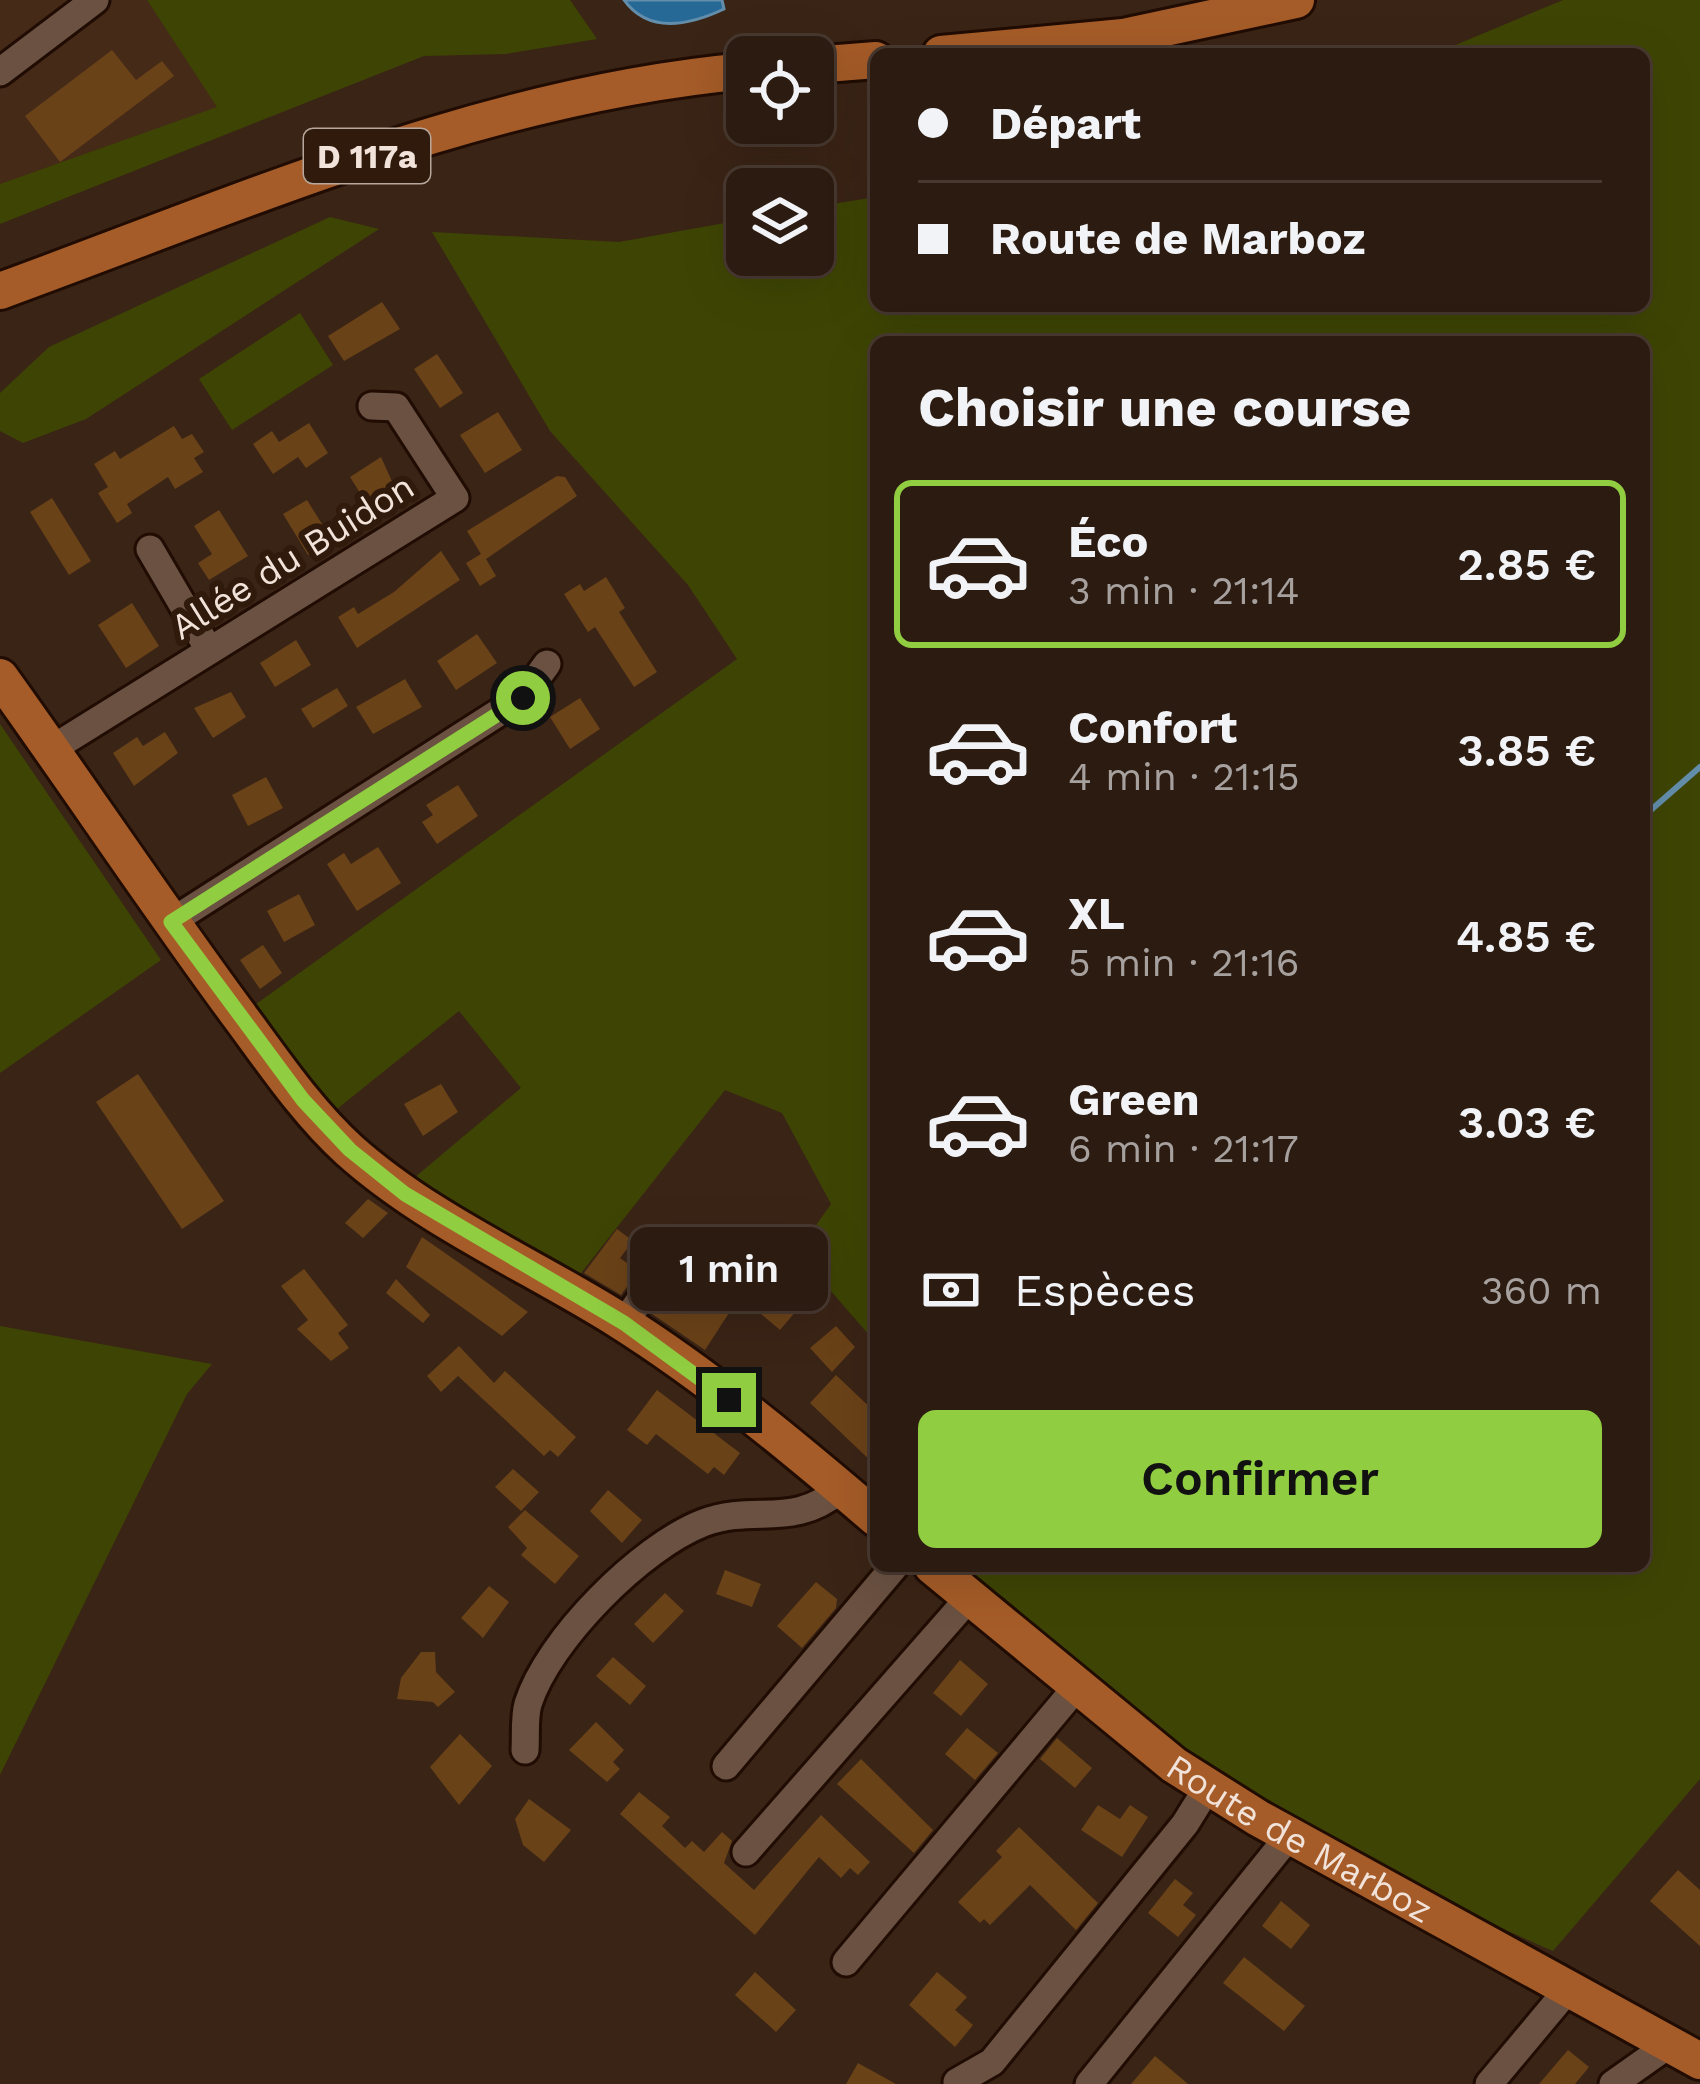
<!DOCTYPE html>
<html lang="fr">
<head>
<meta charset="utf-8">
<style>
  body { margin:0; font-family:"Work Sans",sans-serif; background:#38281e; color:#f1f3f6; height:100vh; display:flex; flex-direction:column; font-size:45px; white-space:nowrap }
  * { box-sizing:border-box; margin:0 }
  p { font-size:39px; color:#a6a19f }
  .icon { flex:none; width:66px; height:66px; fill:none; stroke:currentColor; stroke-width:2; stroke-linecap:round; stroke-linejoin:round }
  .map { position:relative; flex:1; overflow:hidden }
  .details { position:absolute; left:870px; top:336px; width:780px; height:1236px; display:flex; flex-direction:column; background:#2c1b10; border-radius:18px; box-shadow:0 12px 48px #0002,0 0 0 3px #483930 }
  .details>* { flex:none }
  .top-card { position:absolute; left:870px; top:48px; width:780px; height:264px; border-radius:18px; box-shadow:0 12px 48px #0002,0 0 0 3px #483930; display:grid; align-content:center; height:264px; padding:0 48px; background:#2c1b10 }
  .buttons { position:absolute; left:726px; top:36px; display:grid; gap:24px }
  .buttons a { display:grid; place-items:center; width:108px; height:108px; border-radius:18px; background:#2c1b10; box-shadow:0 12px 48px #0002,0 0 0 3px #483930; font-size:60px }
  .end { position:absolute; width:54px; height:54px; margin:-27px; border:15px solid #90cd41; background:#111; box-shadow:0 0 0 6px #111 }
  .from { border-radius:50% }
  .bubble { position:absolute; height:84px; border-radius:18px; background:#2c1b10; box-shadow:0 12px 48px #0002,0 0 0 3px #483930; font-size:39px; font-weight:600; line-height:84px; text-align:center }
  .top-card b { display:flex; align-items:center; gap:42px; height:114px; font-size:45px }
  .top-card b+b { border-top:3px solid #483930 }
  .top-card i { width:30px; height:30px; background:#f1f3f6 }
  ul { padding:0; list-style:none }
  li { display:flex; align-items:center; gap:36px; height:168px; margin:0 24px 18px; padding:0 24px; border:6px solid transparent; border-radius:18px }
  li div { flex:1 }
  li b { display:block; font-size:45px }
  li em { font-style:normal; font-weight:600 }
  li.current { border-color:#90cd41 }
  li>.icon { width:108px; height:108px; stroke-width:1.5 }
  h2 { padding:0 48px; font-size:54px; line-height:144px }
  .pay { display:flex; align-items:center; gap:30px; height:132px; padding:0 48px; font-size:45px }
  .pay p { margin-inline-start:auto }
  .action { display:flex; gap:24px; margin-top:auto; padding:24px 48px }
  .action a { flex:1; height:138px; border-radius:18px; background:#90cd41; color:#111; font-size:48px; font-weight:600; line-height:138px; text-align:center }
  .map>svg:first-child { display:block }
</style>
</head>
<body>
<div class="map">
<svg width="1700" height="2084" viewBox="0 0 1700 2084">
  <rect width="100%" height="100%" fill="#3a2416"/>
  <path fill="#462a18" d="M 0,0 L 147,0 L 218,107 L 0,184 Z"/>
  <path fill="#3e4504" d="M 147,0 L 570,0 L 597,39 L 505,54 L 424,56 L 0,224 L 0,184 L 217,107 Z
    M 1563,0 L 1700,0 L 1700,1779 L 1553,1951 C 1450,1906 1346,1857 1250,1797 C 1144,1732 1050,1645 954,1566 L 1644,1566 L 1644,342 L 876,342 L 876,1343 L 797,1252 L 831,1204 L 782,1113 L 725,1090 L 578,1277 L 414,1178 L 521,1088 L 459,1011 L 332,1113 L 252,1007 L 737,659 L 688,585 L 550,431 L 432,232 L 619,242 L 747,219 L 747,255 L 813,255 L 813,207 L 876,197 L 876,306 L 1644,306 L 1644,54 L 1434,54 Z
    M 330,217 L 379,229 L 86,419 L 23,443 L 0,431 L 0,393 L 49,347 Z
    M 300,313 L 333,365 L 232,430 L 199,379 Z
    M 0,724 L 161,960 L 0,1073 Z
    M 0,1326 L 212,1364 L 187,1394 L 0,1775 Z"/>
  <path fill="#266997" stroke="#638eab" stroke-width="3" d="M 624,0 L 722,0 L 724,9 C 690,25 649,35 624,0 Z"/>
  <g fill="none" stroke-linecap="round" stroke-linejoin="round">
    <path stroke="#638eab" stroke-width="6" d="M 1644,816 L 1700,767"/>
  </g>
  <path fill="#6a4218" d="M 112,50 L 136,80 L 162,61 L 174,76 L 60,162 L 25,116 Z
    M 382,302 L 400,329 L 344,361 L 328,336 Z
    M 437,354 L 463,393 L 440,408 L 414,369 Z
    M 498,412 L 522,450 L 485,473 L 460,435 Z
    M 309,423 L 328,453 L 306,468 L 298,457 L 273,474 L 253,444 L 272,431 L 279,442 Z
    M 174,426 L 182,439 L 192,434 L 204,452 L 194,458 L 203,472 L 175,489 L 168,477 L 127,504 L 132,513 L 117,523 L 98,493 L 108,487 L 94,464 L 115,451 L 120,459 Z
    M 381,457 L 400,499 L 374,515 L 350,477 Z
    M 557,476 L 565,477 L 577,496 L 486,559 L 496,576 L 480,586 L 466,563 L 481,554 L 467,531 Z
    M 52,498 L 91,561 L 69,575 L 30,512 Z
    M 307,500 L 332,540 L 308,555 L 283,514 Z
    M 219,510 L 248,556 L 209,580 L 198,563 L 212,554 L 194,526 Z
    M 441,551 L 460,580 L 357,648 L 338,617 L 354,607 L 358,614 L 394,592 Z
    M 606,577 L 625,608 L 619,612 L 657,672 L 634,687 L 595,627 L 588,632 L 564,594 L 580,584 L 584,591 Z
    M 132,603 L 159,646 L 126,668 L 98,625 Z
    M 477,634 L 497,663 L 456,690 L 437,661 Z
    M 296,640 L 311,665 L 275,687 L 260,663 Z
    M 405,679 L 422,707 L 373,734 L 356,707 Z
    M 337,688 L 348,706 L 313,728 L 301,709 Z
    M 231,692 L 246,717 L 213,738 L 194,708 Z
    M 580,698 L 600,729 L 570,749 L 550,717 Z
    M 165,732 L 178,753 L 134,786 L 113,753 L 137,737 L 143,746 Z
    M 266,777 L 283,808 L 248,826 L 232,795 Z
    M 458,785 L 478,816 L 437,844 L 422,822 L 433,815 L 426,805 Z
    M 378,847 L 401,883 L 357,911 L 327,864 L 344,853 L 351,864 Z
    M 299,894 L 315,925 L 284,942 L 267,911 Z
    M 263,945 L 282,973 L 260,989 L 240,960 Z
    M 138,1074 L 224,1201 L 182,1229 L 96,1102 Z
    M 441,1084 L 458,1112 L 423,1136 L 404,1104 Z
    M 368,1199 L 388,1213 L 363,1238 L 345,1223 Z
    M 707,1224 L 774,1268 L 765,1282 L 797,1310 L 780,1330 L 740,1296 L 705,1350 L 652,1314 L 671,1286 L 682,1294 L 703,1264 L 687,1255 Z
    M 617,1229 L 633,1241 L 620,1258 L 638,1271 L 621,1295 L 584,1273 Z
    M 422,1237 L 468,1269 L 528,1312 L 502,1336 L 406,1267 Z
    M 304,1269 L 348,1325 L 338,1333 L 349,1348 L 331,1361 L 297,1329 L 308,1320 L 281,1286 Z
    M 396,1279 L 430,1315 L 423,1323 L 386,1293 Z
    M 836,1326 L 855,1347 L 832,1372 L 810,1348 Z
    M 459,1346 L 494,1383 L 505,1371 L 576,1437 L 558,1457 L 550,1450 L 544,1456 L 458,1376 L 441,1392 L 427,1376 Z
    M 836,1375 L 876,1413 L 876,1466 L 810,1403 Z
    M 657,1390 L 740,1453 L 724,1475 L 714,1467 L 708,1474 L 656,1434 L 647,1445 L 627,1430 Z
    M 513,1469 L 539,1492 L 521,1511 L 495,1487 Z
    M 608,1490 L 642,1520 L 622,1543 L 590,1511 Z
    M 525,1510 L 579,1556 L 555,1584 L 521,1555 L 527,1548 L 508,1527 Z
    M 725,1570 L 761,1584 L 752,1607 L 716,1594 Z
    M 816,1582 L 837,1599 L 836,1608 L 802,1648 L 777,1626 Z
    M 489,1586 L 509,1602 L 483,1638 L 461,1618 Z
    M 665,1593 L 684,1611 L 653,1643 L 634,1624 Z
    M 421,1652 L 435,1652 L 436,1672 L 455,1692 L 438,1707 L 433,1702 L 397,1699 L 401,1678 Z
    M 613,1657 L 646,1686 L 630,1705 L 596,1676 Z
    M 960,1660 L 988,1684 L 961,1716 L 933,1693 Z
    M 596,1722 L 624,1750 L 613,1762 L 620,1769 L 607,1782 L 569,1750 Z
    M 967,1728 L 998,1753 L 975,1780 L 945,1754 Z
    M 460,1734 L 492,1766 L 459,1805 L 430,1767 Z
    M 1057,1738 L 1092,1768 L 1075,1788 L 1040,1759 Z
    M 861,1759 L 933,1830 L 914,1853 L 837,1784 Z
    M 639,1792 L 670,1817 L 662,1826 L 685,1848 L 692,1841 L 704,1852 L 722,1832 L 732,1841 L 724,1863 L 754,1890 L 821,1815 L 870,1862 L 858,1875 L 850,1868 L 841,1878 L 819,1857 L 755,1935 L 620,1814 Z
    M 529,1799 L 571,1830 L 544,1862 L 523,1845 L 515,1819 Z
    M 1098,1805 L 1120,1819 L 1130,1805 L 1148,1817 L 1122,1857 L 1081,1830 Z
    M 1019,1827 L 1098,1903 L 1076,1930 L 1030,1885 L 990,1925 L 984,1919 L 980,1923 L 958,1902 L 1002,1857 L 996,1851 Z
    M 1678,1870 L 1700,1890 L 1700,1946 L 1650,1901 Z
    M 1175,1879 L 1193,1893 L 1183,1905 L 1196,1915 L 1178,1937 L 1148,1913 Z
    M 1281,1901 L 1310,1925 L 1291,1949 L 1262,1926 Z
    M 1244,1957 L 1305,2006 L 1284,2031 L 1223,1983 Z
    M 755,1972 L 796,2010 L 776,2032 L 735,1995 Z
    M 937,1972 L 967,1997 L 955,2010 L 973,2025 L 955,2047 L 909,2005 Z
    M 1568,2050 L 1589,2067 L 1575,2084 L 1539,2084 Z
    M 1155,2056 L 1188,2084 L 1131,2084 Z
    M 858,2063 L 896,2084 L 846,2084 Z"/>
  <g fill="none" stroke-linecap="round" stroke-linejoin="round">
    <g stroke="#200c02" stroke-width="33">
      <path id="minor" d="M 0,72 L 95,0
        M 150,549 L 209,650
        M 55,747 L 455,498 L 396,407 L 372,406
        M 171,922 L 523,697 L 547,664
        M 624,1323 L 658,1274
        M 525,1750 C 526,1735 524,1718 528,1704 C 548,1640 641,1547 703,1523 C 757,1503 791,1530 841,1489
        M 726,1766 L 895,1566
        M 746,1852 L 969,1598
        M 846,1962 L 1075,1689
        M 957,2082 L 992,2062 L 1185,1824 L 1208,1787
        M 1089,2084 L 1290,1835
        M 1489,2084 L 1570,1987
        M 1613,2084 L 1671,2043"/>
    </g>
    <g stroke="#200c02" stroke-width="42">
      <g id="major">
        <path d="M 941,54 L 1123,37 L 1296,0"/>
        <path d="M 813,65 L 876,60"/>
        <path d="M 0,291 C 244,202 486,94 747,71"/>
        <path d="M 0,677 C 79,787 154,900 235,1010 C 271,1058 305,1110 349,1150 C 427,1220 529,1264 617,1319 C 709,1377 794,1448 876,1518"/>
        <path id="s1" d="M 932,1566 L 1174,1765 L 1258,1818 L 1700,2061"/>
      </g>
    </g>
    <use href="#minor" stroke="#6a5142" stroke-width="27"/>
    <use href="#major" stroke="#a55c28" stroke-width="36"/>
  </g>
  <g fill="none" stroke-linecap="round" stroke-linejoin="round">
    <path stroke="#90cd41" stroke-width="15" d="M 523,698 L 171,922 L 303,1100 L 350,1150 L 405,1194 L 624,1323 L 729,1400"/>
  </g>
  <g text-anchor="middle" stroke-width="12" stroke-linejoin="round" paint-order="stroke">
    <rect fill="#301a0c" stroke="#b8a79c" stroke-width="3" x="304" y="129" width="126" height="54" rx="9"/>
    <g font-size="33" font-weight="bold" fill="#f2e3da">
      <text x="367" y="168">D 117a</text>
    </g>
    <g font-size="36" fill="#f2e3da" stroke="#301a0c">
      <text transform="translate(292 556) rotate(-32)" y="13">Allée du Buidon</text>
      <text dy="13" stroke="none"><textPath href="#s1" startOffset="459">Route de Marboz</textPath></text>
    </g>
  </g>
</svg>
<div class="buttons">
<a><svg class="icon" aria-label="locate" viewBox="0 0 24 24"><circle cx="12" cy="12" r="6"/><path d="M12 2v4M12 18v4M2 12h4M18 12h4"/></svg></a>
<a><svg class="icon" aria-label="layers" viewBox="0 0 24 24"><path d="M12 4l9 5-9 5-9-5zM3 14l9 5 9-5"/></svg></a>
</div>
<i class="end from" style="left:523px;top:698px"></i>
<i class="end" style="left:729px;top:1400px"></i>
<div class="bubble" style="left:630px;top:1227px;width:198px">1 min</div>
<div class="top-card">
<b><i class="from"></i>Départ</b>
<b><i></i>Route de Marboz</b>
</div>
<section class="details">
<h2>Choisir une course</h2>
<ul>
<li class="current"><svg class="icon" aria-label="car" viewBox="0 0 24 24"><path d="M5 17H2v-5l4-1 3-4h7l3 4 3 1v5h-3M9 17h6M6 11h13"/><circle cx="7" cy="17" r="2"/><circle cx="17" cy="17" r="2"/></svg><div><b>Éco</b><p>3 min · 21:14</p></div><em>2.85 €</em></li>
<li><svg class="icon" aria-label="car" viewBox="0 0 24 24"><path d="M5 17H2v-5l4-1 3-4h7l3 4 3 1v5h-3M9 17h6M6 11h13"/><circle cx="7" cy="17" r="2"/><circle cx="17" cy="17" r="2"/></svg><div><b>Confort</b><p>4 min · 21:15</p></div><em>3.85 €</em></li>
<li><svg class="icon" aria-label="car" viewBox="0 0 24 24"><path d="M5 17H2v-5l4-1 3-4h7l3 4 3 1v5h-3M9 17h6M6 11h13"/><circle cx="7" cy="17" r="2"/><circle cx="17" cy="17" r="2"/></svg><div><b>XL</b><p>5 min · 21:16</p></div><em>4.85 €</em></li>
<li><svg class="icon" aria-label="car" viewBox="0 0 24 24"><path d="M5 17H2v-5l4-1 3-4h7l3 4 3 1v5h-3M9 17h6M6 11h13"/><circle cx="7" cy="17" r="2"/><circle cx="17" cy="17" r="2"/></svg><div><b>Green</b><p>6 min · 21:17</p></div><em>3.03 €</em></li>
</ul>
<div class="pay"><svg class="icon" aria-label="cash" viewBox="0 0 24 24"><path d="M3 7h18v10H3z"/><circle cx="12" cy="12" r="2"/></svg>Espèces<p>360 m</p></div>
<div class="action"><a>Confirmer</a></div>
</section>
</div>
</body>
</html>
